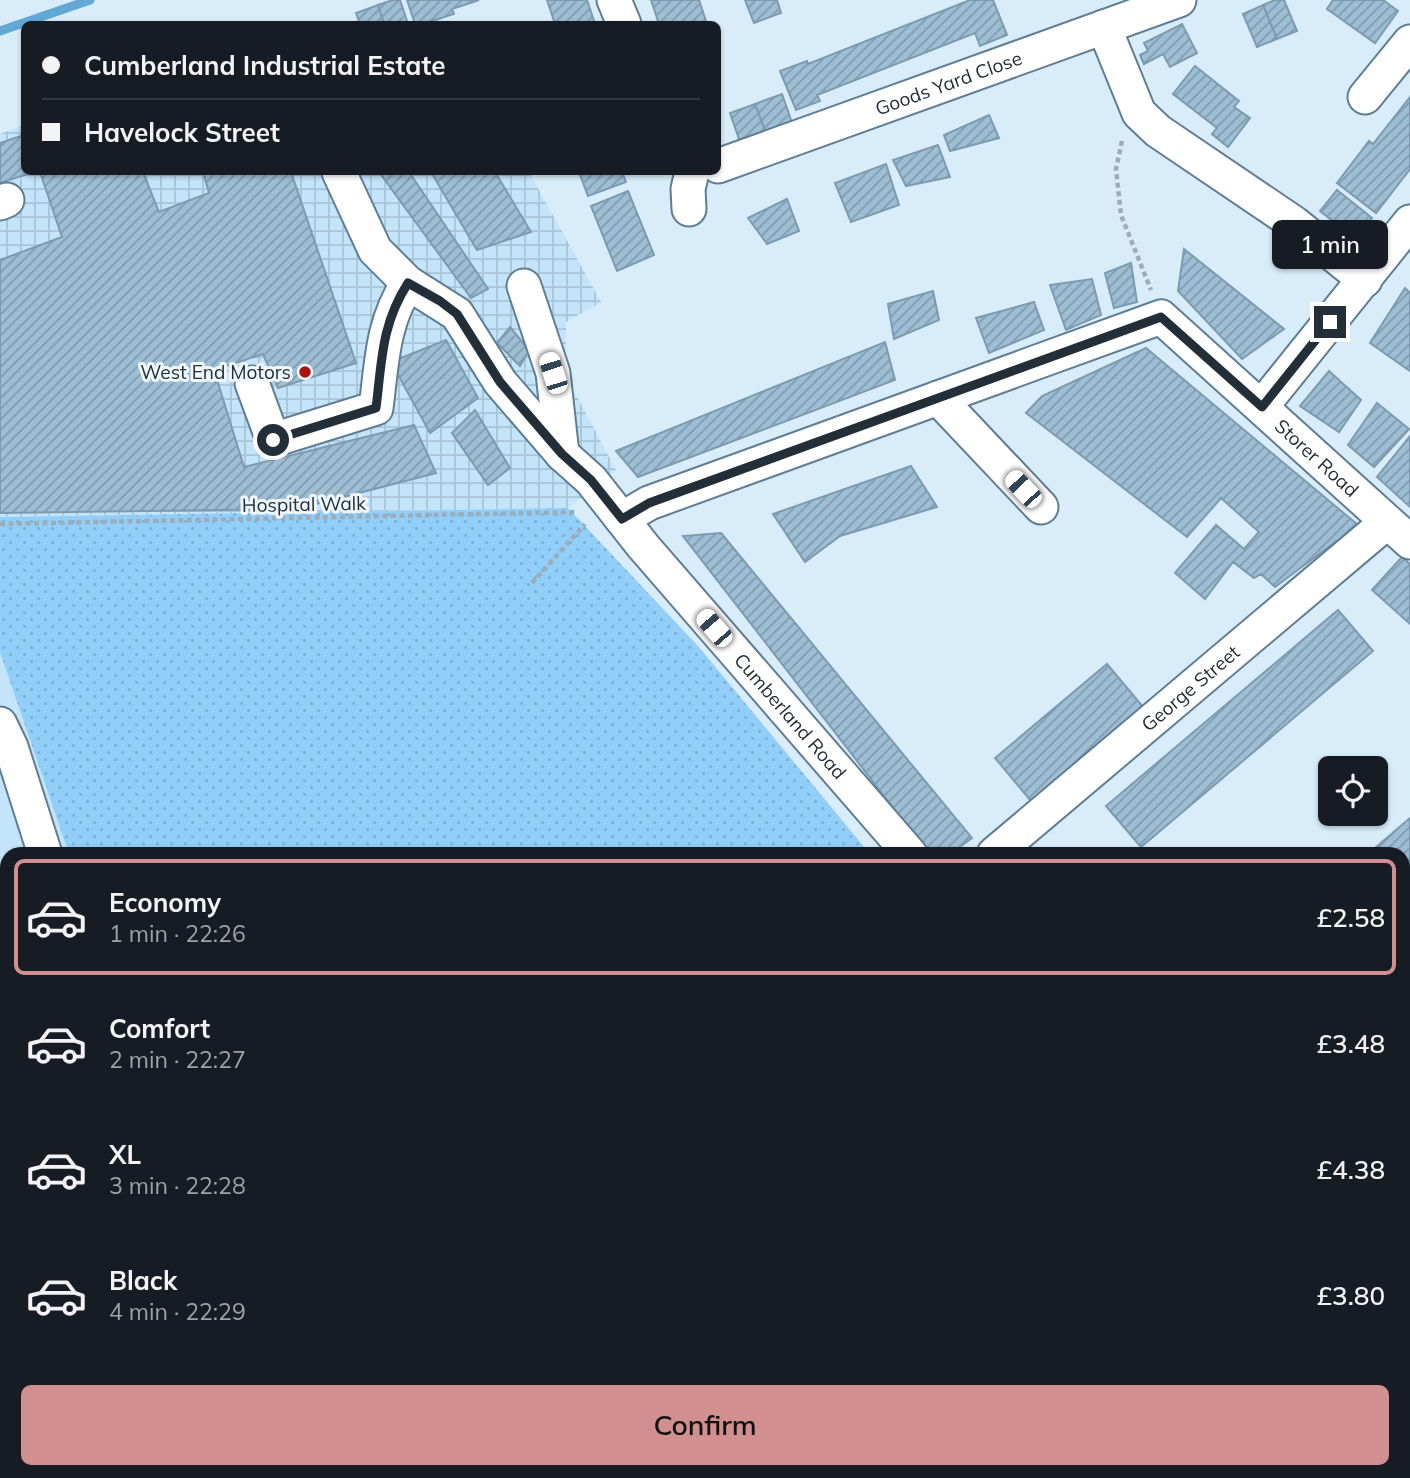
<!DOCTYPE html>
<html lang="en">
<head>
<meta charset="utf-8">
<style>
  body { margin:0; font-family:Mulish,sans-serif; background:#20242c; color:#f1f3f6; height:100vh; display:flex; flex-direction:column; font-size:26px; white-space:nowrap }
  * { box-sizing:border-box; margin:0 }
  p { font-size:23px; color:#9ea1a6 }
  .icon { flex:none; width:38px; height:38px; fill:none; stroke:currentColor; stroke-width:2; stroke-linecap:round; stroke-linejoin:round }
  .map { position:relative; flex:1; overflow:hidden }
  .details { position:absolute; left:0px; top:847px; width:1410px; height:632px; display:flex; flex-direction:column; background:#171b24; border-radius:21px 21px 0 0; box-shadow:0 2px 5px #0004 }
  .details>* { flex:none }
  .top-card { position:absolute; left:21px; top:21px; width:700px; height:154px; border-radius:10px; box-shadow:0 2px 5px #0004; display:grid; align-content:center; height:154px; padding:0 21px; background:#171b24 }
  .tools { position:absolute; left:1318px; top:756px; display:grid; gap:14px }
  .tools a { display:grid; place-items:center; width:70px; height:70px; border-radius:10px; background:#171b24; box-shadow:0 2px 5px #0004; font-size:35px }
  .end { position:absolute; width:32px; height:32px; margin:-16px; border:9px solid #232f38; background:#fff; box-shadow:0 0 0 4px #fff }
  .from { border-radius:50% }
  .bubble { position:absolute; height:49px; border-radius:10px; background:#171b24; box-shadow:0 2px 5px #0004; font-size:23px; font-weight:600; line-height:49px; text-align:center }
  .car { position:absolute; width:21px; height:42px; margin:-21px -10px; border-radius:9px; box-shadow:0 0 5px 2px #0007; background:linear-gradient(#fff 24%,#345 0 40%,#fff 0 76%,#345 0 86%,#fff 0) }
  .top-card b { display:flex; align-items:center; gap:24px; height:66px; font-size:26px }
  .top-card b+b { border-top:2px solid #363941 }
  .top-card i { width:18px; height:18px; background:#f1f3f6 }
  ul { padding:12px 0 0; list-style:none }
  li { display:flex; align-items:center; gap:21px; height:116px; margin:0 14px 10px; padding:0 7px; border:4px solid transparent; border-radius:10px }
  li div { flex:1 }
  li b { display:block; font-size:26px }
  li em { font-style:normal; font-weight:600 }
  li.on { border-color:#d1908f }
  li>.icon { width:63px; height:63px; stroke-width:1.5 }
  .primary-button { display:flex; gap:14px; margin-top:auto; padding:14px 21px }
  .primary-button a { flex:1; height:80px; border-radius:10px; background:#d1908f; color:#111; font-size:28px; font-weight:600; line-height:80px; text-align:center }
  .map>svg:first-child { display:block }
</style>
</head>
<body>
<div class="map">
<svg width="1410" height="1478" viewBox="0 0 1410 1478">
  <defs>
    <pattern id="industrial-grid" width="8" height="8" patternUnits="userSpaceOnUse" patternTransform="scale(1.75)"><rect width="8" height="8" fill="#c4e4fa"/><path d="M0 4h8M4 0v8" fill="none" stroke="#a8c4d7"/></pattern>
    <pattern id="park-dots" width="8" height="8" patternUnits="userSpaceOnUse" patternTransform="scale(1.75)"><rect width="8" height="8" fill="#91cef8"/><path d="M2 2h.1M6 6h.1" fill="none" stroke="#7db1d5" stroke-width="1.8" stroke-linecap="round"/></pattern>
    <pattern id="building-hatch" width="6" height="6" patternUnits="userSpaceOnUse" patternTransform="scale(1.75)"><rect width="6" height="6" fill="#9ebed4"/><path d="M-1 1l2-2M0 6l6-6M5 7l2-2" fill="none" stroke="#809bad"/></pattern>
  </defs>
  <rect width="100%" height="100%" fill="#d8ecfa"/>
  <path fill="#c4e4fa" d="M 0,652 L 69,854 L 7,854 L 7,1221 L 0,1223 Z
    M 7,1273 L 7,1472 L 791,1472 L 796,1478 L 0,1478 L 0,1275 Z
    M 1404,1417 L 1410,1418 L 1410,1478 L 1125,1478 L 1139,1472 L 1404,1472 Z"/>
  <path fill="url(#industrial-grid)" d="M 24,125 L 24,172 L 529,172 L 601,302 L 566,322 L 565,374 L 616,470 L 568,508 L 0,517 L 0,134 Z"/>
  <path fill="url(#park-dots)" d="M 568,508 L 698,646 L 870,854 L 69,854 L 0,652 L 0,517 Z"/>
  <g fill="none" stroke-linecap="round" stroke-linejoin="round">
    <path stroke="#62a8d5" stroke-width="9" d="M 0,31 L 90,0"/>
  </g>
  <path fill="url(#building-hatch)" stroke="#7c9bb0" stroke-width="2" d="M 393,0 L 400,0 L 408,24 L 384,24 L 378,5 Z
    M 407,0 L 479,0 L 452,9 L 454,14 L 423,24 L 415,24 Z
    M 547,0 L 587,0 L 595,24 L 555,24 Z
    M 651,0 L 699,0 L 707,24 L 659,24 Z
    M 745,0 L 777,0 L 781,13 L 754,23 Z
    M 970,0 L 993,0 L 1007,35 L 980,46 L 975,33 L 817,95 L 820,101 L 796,110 L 780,71 L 807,61 L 808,64 Z
    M 1275,0 L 1284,0 L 1297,31 L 1277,39 L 1263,5 Z
    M 1333,0 L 1383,0 L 1398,11 L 1375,43 L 1327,9 Z
    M 378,5 L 384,24 L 360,24 L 356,13 Z
    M 1263,5 L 1277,39 L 1257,47 L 1243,14 Z
    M 1182,24 L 1197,53 L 1170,67 L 1163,54 L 1144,64 L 1140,55 L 1148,51 L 1144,43 Z
    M 1195,66 L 1239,101 L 1234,107 L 1250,118 L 1228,147 L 1212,134 L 1217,128 L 1173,94 Z
    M 782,94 L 792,123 L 766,133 L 755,104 Z
    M 1410,97 L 1410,169 L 1376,213 L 1337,183 L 1369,141 L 1373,144 Z
    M 755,104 L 766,133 L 740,142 L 730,113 Z
    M 989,115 L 999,138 L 950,151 L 944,135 Z
    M 24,135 L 24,172 L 34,172 L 0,183 L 0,143 Z
    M 938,145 L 950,177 L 906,186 L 893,160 Z
    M 886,164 L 899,205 L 851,222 L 835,183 Z
    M 40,172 L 143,172 L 159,212 L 209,193 L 203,172 L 291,172 L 356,363 L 278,388 L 263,354 L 214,370 L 244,467 L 414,425 L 436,473 L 297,509 L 0,513 L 0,260 L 62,237 Z
    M 379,172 L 409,172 L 488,289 L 471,298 Z
    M 431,172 L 495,172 L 531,232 L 477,250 Z
    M 579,172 L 622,172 L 626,182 L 588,196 Z
    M 1337,190 L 1372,218 L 1355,238 L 1320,211 Z
    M 628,191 L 654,255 L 617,271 L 591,206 Z
    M 787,199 L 799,231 L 767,244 L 748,218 Z
    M 1184,249 L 1284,329 L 1242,359 L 1178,291 Z
    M 1131,263 L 1137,302 L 1114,308 L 1105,273 Z
    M 1092,279 L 1101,315 L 1066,330 L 1050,285 Z
    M 1405,288 L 1410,293 L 1410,371 L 1370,343 Z
    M 933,291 L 939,320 L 894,339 L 888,304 Z
    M 1034,302 L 1044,330 L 989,353 L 976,318 Z
    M 510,327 L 529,350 L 520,366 L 497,343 Z
    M 446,340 L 478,398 L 430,433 L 391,362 Z
    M 885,342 L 895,380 L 638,477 L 616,451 Z
    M 1146,348 L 1358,525 L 1275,587 L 1261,574 L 1254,578 L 1233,562 L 1205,599 L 1175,573 L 1216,525 L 1244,549 L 1259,532 L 1221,498 L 1187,537 L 1026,413 L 1042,396 Z
    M 1329,371 L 1361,400 L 1339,432 L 1300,406 Z
    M 1377,403 L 1409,429 L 1374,467 L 1348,445 Z
    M 475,410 L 510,468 L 488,485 L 452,433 Z
    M 1410,436 L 1410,507 L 1377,477 Z
    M 911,466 L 937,507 L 840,536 L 805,562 L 773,514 Z
    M 721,533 L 972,838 L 950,854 L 929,854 L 683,536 Z
    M 1402,557 L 1410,564 L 1410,624 L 1372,590 Z
    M 1338,610 L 1373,651 L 1141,847 L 1106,806 Z
    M 1107,664 L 1143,707 L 1031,801 L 995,758 Z
    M 1410,818 L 1410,874 L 1404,879 L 1404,854 L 1368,854 Z
    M 1410,949 L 1410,1037 L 1404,1043 L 1404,955 Z
    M 0,1301 L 7,1319 L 7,1352 L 0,1354 Z
    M 7,1459 L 7,1472 L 65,1472 L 67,1478 L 0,1478 L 0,1462 Z
    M 71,1472 L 97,1472 L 81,1478 L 73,1478 Z
    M 345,1472 L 511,1472 L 514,1478 L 467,1478 L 465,1474 L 455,1478 L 341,1478 L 339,1474 Z
    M 592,1472 L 621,1472 L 612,1478 L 597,1478 Z
    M 850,1472 L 881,1472 L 874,1478 L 856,1478 Z
    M 914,1472 L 936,1472 L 929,1478 L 920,1478 Z"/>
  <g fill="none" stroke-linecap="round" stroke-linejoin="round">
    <g stroke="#607e93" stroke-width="37">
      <g id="minor">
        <path d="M 614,0 L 624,24"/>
        <path d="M 1104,27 L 1139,113 L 1158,131 L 1294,223 L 1365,280"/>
        <path d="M 1365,97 L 1410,42"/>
        <path id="s1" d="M 718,166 L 1179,0"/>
        <path id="s2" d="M 339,172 L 375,250 L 408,283 L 457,314 L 500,382 L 562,454 L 591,480 L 643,546 L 910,854"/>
        <path d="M 0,203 L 7,200"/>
        <path d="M 689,209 L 688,189 L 692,172"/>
        <path d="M 524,286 L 553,373 L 562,454"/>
        <path d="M 252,383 L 273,440 L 376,408 C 382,362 382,323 408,283"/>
        <path d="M 938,398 L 1041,507"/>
        <path d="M 1262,406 L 1410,222"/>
        <path id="s3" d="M 622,519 L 649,503 L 1161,317 L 1410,542"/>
        <path d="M 0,724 L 11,747 L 45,854"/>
        <path id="s4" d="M 994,854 L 1387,522"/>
        <path d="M 1404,907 L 1410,902"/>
        <path d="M 0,1120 L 7,1118"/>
        <path d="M 280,1472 L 283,1478"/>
        <path d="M 535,1472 L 537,1478"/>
        <path d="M 765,1472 L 769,1478"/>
        <path d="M 674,1478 L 682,1472"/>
      </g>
    </g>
    <g stroke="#607e93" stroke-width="42">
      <path id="major" d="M 1404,1396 L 1410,1396
        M 1061,1478 L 1079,1472"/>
    </g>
    <path stroke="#9cadb9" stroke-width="4.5" stroke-dasharray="5 3.5" stroke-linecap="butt" d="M 1122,141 L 1116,169 L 1121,215 L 1151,290
      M 0,524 L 576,512
      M 532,583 L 585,524
      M 0,1236 L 7,1234
      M 0,1379 L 7,1386
      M 0,1443 L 7,1437
      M 843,1472 L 848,1478"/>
    <use href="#minor" stroke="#fff" stroke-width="33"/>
    <use href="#major" stroke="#fff" stroke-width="38"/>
  </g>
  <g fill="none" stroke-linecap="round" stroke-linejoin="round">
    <path stroke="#232f38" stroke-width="9" d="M 273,440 L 376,408 C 382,361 381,325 408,283 L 440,301 L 457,314 L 500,382 L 562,454 L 591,480 L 622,519 L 649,503 L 1161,317 L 1262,407 L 1330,322"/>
  </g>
  <circle fill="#a91612" stroke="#f0f7fc" stroke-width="2.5" cx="305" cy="372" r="7"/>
  <g text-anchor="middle" stroke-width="6" stroke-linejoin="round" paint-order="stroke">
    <g font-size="19" fill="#232f38" stroke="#f0f7fc">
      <text dy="7" stroke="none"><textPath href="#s1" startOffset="245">Goods Yard Close</textPath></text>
      <text dy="7" stroke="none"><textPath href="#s3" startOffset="786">Storer Road</textPath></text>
      <text transform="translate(304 504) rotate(-1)" y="7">Hospital Walk</text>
      <text dy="7" stroke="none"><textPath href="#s4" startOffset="257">George Street</textPath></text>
      <text dy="7" stroke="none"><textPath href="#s2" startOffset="714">Cumberland Road</textPath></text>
    </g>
    <g font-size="19" fill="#232f38" stroke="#f0f7fc" text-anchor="end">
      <text x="291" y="379">West End Motors</text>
    </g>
  </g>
</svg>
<div class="tools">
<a><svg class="icon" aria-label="locate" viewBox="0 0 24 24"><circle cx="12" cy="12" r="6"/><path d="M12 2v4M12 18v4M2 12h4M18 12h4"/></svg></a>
</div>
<i class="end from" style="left:273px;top:440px"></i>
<i class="end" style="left:1330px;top:322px"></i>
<div class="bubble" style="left:1272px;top:220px;width:116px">1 min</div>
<i class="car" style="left:553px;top:373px;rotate:342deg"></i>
<i class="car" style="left:1023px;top:489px;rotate:317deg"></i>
<i class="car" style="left:714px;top:628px;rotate:319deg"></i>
<div class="top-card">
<b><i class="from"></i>Cumberland Industrial Estate</b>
<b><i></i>Havelock Street</b>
</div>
<section class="details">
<ul>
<li class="on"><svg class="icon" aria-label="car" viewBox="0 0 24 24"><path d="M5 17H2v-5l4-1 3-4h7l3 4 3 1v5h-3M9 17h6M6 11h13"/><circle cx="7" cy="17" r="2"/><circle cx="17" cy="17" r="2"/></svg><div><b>Economy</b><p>1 min · 22:26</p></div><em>£2.58</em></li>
<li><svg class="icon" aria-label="car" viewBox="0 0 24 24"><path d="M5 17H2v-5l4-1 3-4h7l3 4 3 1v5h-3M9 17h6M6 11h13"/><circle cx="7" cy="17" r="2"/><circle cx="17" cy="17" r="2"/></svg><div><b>Comfort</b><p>2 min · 22:27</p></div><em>£3.48</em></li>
<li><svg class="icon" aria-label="car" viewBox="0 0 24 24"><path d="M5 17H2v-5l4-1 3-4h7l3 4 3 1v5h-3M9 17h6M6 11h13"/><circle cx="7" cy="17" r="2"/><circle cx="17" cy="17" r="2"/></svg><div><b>XL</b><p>3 min · 22:28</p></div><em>£4.38</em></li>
<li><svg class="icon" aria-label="car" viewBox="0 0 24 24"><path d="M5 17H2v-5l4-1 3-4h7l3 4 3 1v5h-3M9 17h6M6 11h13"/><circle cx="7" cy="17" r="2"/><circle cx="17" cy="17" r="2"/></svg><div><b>Black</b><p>4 min · 22:29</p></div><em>£3.80</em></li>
</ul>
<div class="primary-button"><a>Confirm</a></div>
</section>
</div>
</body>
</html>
